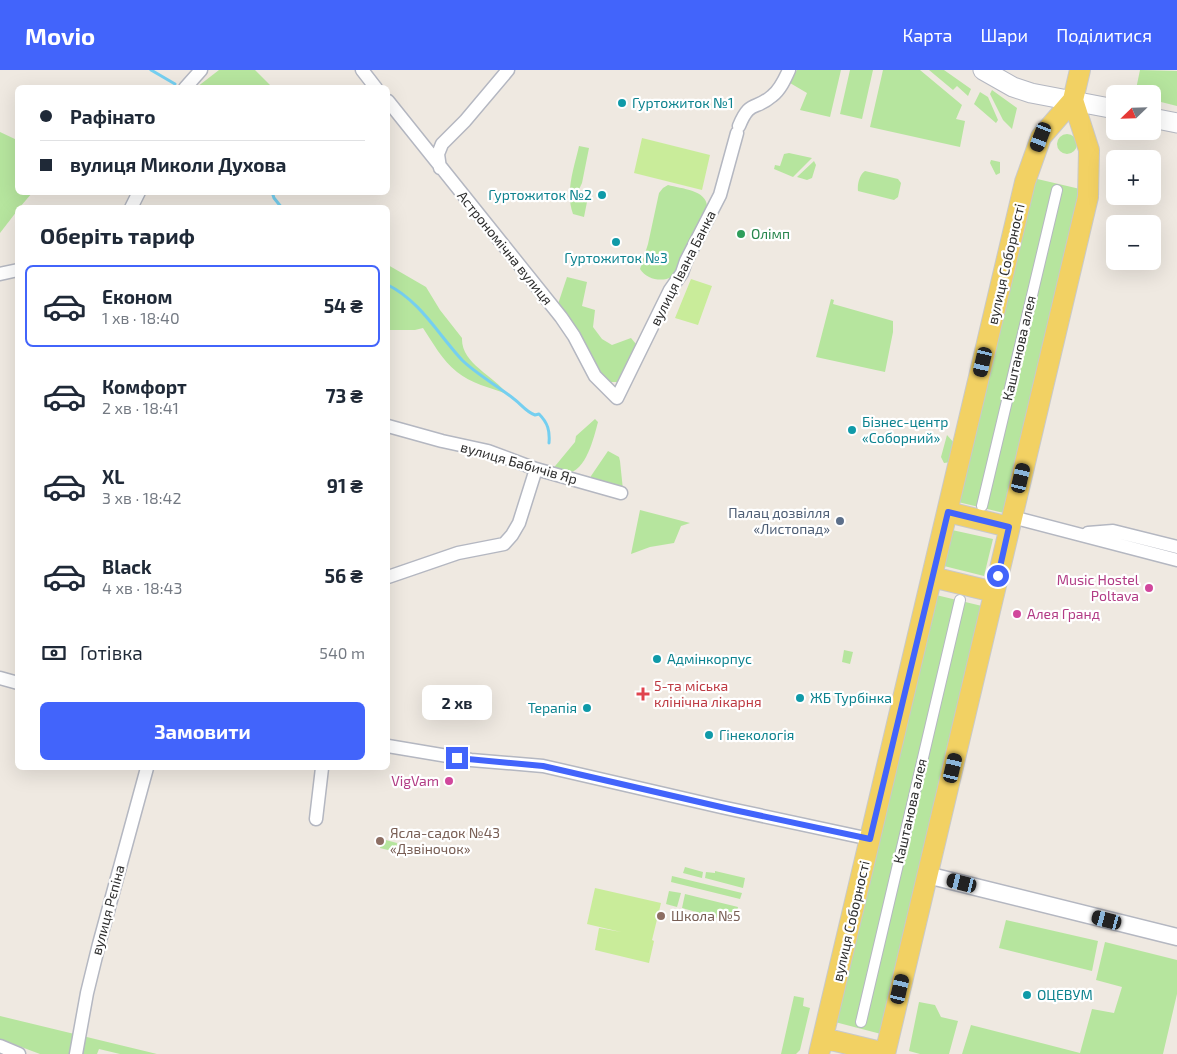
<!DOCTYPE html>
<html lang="uk">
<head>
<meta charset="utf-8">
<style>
  body { margin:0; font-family:"Exo 2",sans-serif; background:#f2f2f3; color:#1f2937; height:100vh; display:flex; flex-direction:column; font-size:19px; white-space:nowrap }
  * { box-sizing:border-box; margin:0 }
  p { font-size:16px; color:#747a83 }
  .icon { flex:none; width:28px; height:28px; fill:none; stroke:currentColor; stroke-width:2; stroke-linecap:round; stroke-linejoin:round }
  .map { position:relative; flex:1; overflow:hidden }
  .sheet { position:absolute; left:15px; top:135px; width:375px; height:565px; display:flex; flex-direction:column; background:#fff; border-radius:8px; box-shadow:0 5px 20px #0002 }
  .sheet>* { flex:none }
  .guide { position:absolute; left:15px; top:15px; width:375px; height:110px; border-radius:8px; box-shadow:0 5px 20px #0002; display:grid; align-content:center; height:110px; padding:0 25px; background:#fff }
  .needle { width:32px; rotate:247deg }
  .fabs { position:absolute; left:1106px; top:15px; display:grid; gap:10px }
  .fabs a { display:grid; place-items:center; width:55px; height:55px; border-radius:8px; background:#fff; box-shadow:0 5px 20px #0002; font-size:25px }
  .end { position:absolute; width:22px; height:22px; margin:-11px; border:6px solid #4264fb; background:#fff; box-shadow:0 0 0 2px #fff }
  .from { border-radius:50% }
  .bubble { position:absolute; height:35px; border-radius:8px; background:#fff; box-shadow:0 5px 20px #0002; font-size:16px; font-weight:700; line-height:35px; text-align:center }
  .car { position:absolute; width:15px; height:30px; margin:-15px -8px; border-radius:6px; box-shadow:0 0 4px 1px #0007; background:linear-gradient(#222 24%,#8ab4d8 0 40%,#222 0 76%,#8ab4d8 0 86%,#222 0) }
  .guide b { display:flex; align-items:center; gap:18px; height:48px; font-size:19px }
  .guide b+b { border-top:1px solid #e0e1e3 }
  .guide i { width:12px; height:12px; background:#1f2937 }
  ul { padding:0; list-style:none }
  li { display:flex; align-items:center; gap:15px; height:82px; margin:0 10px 8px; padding:0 15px; border:2px solid transparent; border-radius:8px }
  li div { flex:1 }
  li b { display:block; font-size:19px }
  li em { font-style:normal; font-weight:700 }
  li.current { border-color:#4264fb }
  li>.icon { width:45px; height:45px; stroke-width:1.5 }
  h2 { padding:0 25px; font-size:22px; line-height:60px }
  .pay { display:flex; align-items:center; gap:12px; height:55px; padding:0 25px; font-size:19px }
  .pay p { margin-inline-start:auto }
  .action { display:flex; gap:10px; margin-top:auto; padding:10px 25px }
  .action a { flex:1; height:58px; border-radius:8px; background:#4264fb; color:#fff; font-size:20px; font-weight:700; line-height:58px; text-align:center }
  header { display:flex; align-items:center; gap:30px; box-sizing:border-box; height:70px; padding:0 25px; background:#4264fb; color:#fff }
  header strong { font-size:24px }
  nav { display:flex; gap:28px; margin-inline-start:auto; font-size:18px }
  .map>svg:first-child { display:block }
</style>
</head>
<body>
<header>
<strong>Movio</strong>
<nav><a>Карта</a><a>Шари</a><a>Поділитися</a></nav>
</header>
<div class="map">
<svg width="1177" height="984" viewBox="0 0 1177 984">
  <rect width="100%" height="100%" fill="#efe9e1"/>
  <path fill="#b6e59e" d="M 219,0 L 255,0 L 272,17 L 197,17 Z
    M 797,0 L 841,0 L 830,47 L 800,40 L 807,23 L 790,13 Z
    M 850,0 L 873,0 L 862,49 L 840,44 Z
    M 883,0 L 920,0 L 962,35 L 956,49 L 965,51 L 960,77 L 870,57 Z
    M 929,0 L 944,0 L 971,19 L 968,26 L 957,16 L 953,20 Z
    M 1140,0 L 1177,1 L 1177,36 L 1153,30 L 1152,24 L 1135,24 Z
    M 992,20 L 1017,38 L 1012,59 L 1003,50 L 990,24 Z
    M 980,22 L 988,27 L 998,50 L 996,53 L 974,34 Z
    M 0,62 L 17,70 L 18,122 L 32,123 L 20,137 L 18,138 L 17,141 L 0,163 Z
    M1057 74a10 10 0 1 1 20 0a10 10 0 1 1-20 0Z
    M 579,76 L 589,78 L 582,113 L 576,126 L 587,132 L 584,147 L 573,144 C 565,122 574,98 579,76 Z
    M 789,83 L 812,88 L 793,107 L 774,99 L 775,95 L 780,96 L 784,84 Z
    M 991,90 L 1000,92 L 1000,103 L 996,105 L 990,93 Z
    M 814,91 L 816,95 L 812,108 L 807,110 L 797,107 Z
    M 865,101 L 898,109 L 901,113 L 898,127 L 894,130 L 858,121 C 857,114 860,104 865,101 Z
    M 1033,108 L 1080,119 L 1004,443 L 958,432 Z
    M 668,115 C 682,119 709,120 707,139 L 683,189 L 672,207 C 662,212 647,210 640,199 L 648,174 L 659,123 L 663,118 Z
    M 388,195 L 426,217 L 440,240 L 462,268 C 461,294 494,305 507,324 C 491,318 470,313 457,302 C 442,290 433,273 423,258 L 415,260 L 388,260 Z
    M 567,207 L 587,212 L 582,236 L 595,240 L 593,257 L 602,269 L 612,275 L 631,268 L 636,274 L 617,312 L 611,312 L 601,306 L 557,237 Z
    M 831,229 L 834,230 L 833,234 L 893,251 L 893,262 L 885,302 L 816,287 Z
    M 595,349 L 598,352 C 594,367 586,402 567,403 C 562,404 556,402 551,401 L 575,372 L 576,366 Z
    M 947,365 L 955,374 L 951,392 L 944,393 L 941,387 Z
    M 608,381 L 619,387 L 620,391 L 623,420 L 591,410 L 591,406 Z
    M 640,440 L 690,453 L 681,456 L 674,473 L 650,477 L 631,484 Z
    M 952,460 L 993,469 L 984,506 L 944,496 Z
    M 936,525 L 982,536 L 881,964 L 835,952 Z
    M 844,580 L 853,582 L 850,594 L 842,592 Z
    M 382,769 L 397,773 L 396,782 L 380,778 Z
    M 685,797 L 703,802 L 702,808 L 683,803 Z
    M 715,801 L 745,808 L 743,818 L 705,808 L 706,802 L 715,803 Z
    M 672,806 L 742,823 L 740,829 L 671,812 Z
    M 669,821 L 681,823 L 677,837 L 666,834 Z
    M 685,824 L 738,837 L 735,853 L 682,838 Z
    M 1006,850 L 1098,871 L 1092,901 L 999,878 Z
    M 1105,872 L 1177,890 L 1177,924 L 1163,984 L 962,984 L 971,955 L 1080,983 L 1092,939 L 1114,943 L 1122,917 L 1096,910 Z
    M 794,926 L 804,928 L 803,936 L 810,938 L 800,980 L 796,984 L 781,984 Z
    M 919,932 L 935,935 L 941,947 L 958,951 L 949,984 L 920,984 L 909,981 Z
    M 0,946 L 157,984 L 120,984 L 99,979 L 97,984 L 40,984 L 0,969 Z"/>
  <path fill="#c9ec9a" d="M 642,68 L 710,85 L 702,120 L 634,103 Z
    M 691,209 L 712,216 L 698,255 L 675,248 Z
    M 595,818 L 661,833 L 652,870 L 654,871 L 649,893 L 595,880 L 599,858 L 621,862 L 587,854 Z"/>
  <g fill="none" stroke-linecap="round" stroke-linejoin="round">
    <path stroke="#75cff0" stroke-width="3" d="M 151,0 L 175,14
      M 272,122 L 274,128 L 282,138
      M 388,215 C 420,231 438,264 462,290 C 475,303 499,317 514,329 C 521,334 526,342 535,345 L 539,344 C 548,353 550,361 549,373"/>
    <g stroke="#b4b7c1" stroke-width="12">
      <path id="pedestrian" d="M 982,436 L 1057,120
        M 861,952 L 960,530"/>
    </g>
    <g stroke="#b4b7c1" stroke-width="15">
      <path id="minor" d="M 362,0 L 376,18
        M 185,18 L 201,0
        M 388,31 L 561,247 L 574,266 L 595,306 L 617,328 L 670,220 L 682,203 L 686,191 L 720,125 L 737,63
        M 739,56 C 750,29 755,41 772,26 C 780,20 785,9 789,0
        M 440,98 L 438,84 L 442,74 L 465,51 L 508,0
        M 131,138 L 139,122
        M 0,204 L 18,200
        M 388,356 L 442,371 L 488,381 L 536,399 L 621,423
        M 1012,447 L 1177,490
        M 1088,463 L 1113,461 L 1177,477
        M 388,507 L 458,483 L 504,474 L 512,465 L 519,453 L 536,399
        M 0,608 L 18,613
        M 388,676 L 471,690 L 543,696 L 721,737 L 870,769
        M 316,749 L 322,698
        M 0,976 L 19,984
        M 76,984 L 87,923 L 99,874 L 147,698"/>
    </g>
    <g stroke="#b4b7c1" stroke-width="19">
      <path id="tertiary" d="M 927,805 L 1177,867"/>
    </g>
    <g stroke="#b4b7c1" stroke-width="21">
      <path id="secondary" d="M 983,0 L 1013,17 L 1031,23 L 1115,39
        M 1152,48 L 1177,53"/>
    </g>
    <g stroke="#c9c9c9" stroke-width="22">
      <path id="primary" d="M 948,442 L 1009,457
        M 932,507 L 994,522
        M 823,968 L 885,983
        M 819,984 L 1025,112 L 1041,67 L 1073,30 L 1080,0
        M 885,984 L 1088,127 L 1089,80 L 1073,30"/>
    </g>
    <use href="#pedestrian" stroke="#fff" stroke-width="10"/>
    <use href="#minor" stroke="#fff" stroke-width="12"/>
    <use href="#tertiary" stroke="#fff" stroke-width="16"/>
    <use href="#secondary" stroke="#fff" stroke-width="19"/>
    <use href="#primary" stroke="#f2d163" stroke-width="20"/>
  </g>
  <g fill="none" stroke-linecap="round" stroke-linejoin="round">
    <path stroke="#4264fb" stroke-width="6" d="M 457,688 L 543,696 L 734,740 L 870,769 L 948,442 L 1009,457 L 998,506"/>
  </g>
  <g fill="#0f9aa8" stroke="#fff" stroke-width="2">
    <circle cx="622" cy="33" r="5"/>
    <circle cx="602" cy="125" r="5"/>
    <circle cx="616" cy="172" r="5"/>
    <circle cx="852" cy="360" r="5"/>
    <circle cx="657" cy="589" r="5"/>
    <circle cx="800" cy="628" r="5"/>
    <circle cx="587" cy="638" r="5"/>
    <circle cx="709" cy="665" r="5"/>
    <circle cx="1027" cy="925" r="5"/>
  </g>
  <circle fill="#2e9e5b" stroke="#fff" stroke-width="2" cx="741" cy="164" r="5"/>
  <circle fill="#5c6f8a" stroke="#fff" stroke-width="2" cx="840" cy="451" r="5"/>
  <g fill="#d1479c" stroke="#fff" stroke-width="2">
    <circle cx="1149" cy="518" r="5"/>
    <circle cx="1017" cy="544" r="5"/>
    <circle cx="449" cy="711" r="5"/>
  </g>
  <path fill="#e0444e" stroke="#fff" stroke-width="2" d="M640.5 616.5h5v5h5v5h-5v5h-5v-5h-5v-5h5z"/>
  <g fill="#8d6e63" stroke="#fff" stroke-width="2">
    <circle cx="380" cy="771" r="5"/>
    <circle cx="661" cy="846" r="5"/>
  </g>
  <g text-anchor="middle" stroke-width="4.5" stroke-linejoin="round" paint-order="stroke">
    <g font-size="14" fill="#0d838f" stroke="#fff" text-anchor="start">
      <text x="632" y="38">Гуртожиток №1</text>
      <text x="592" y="130" text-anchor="end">Гуртожиток №2</text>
      <text x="616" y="193" text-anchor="middle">Гуртожиток №3</text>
      <text x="862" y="357">Бізнес-центр<tspan x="862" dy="16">«Соборний»</tspan></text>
      <text x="667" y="594">Адмінкорпус</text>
      <text x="810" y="633">ЖБ Турбінка</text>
      <text x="577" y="643" text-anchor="end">Терапія</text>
      <text x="719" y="670">Гінекологія</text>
      <text x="1037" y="930">ОЦЕВУМ</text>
    </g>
    <g font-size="14" fill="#27864d" stroke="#fff" text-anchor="start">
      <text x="751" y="169">Олімп</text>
    </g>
    <g font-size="14" fill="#2e2e2e" stroke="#fff">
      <text transform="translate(505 178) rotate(51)" y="5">Астрономічна вулиця</text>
      <text transform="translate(1006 194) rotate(-77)" y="5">вулиця Соборності</text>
      <text transform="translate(683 198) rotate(-63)" y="5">вулиця Івана Банка</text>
      <text transform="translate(1019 278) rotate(-77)" y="5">Каштанова алея</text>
      <text transform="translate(519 393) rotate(16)" y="5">вулиця Бабичів Яр</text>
      <text transform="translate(910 741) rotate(-77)" y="5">Каштанова алея</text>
      <text transform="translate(108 840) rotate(-75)" y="5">вулиця Рєпіна</text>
      <text transform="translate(851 851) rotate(-77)" y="5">вулиця Соборності</text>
    </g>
    <g font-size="14" fill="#4e5e75" stroke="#fff" text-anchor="end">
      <text x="830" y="448">Палац дозвілля<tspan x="830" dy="16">«Листопад»</tspan></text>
    </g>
    <g font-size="14" fill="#b23c85" stroke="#fff" text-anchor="end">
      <text x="1139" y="515">Music Hostel<tspan x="1139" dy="16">Poltava</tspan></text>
      <text x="1027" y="549" text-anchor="start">Алея Гранд</text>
      <text x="439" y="716">VigVam</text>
    </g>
    <g font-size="14" fill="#be3a42" stroke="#fff" text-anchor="start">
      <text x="654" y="621">5-та міська<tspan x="654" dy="16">клінічна лікарня</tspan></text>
    </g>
    <g font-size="14" fill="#785e54" stroke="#fff" text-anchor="start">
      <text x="390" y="768">Ясла-садок №43<tspan x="390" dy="16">«Дзвіночок»</tspan></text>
      <text x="671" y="851">Школа №5</text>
    </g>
  </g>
</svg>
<div class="fabs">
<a><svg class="needle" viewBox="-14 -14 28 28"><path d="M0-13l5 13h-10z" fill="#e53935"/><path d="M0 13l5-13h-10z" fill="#747a83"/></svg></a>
<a>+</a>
<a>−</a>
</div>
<i class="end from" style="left:998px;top:506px"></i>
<i class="end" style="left:457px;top:688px"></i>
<div class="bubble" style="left:422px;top:615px;width:70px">2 хв</div>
<i class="car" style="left:1041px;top:67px;rotate:201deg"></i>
<i class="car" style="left:983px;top:292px;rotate:193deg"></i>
<i class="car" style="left:1021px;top:408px;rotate:13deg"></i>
<i class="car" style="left:953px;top:698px;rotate:13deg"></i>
<i class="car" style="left:962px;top:813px;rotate:284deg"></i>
<i class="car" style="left:1107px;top:850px;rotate:285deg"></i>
<i class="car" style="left:900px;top:919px;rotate:13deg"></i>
<div class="guide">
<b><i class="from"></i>Рафінато</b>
<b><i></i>вулиця Миколи Духова</b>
</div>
<section class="sheet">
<h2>Оберіть тариф</h2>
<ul>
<li class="current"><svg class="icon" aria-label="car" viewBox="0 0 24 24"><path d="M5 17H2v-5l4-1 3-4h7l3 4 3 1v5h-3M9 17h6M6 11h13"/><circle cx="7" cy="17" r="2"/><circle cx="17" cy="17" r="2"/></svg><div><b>Економ</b><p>1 хв · 18:40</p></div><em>54 ₴</em></li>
<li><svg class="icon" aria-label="car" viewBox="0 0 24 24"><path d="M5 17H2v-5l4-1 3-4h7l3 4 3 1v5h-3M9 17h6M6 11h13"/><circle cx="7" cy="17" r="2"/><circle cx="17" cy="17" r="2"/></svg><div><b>Комфорт</b><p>2 хв · 18:41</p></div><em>73 ₴</em></li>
<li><svg class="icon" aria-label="car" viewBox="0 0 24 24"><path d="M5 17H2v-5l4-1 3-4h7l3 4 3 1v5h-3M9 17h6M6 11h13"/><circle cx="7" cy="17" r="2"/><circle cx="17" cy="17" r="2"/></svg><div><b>XL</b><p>3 хв · 18:42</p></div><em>91 ₴</em></li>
<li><svg class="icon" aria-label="car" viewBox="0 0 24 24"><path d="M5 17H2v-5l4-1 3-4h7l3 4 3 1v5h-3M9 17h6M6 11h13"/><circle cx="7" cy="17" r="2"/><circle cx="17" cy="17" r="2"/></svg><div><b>Black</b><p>4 хв · 18:43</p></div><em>56 ₴</em></li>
</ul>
<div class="pay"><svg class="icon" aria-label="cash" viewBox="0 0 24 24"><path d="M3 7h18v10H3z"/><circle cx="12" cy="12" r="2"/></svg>Готівка<p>540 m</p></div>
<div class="action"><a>Замовити</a></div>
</section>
</div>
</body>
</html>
